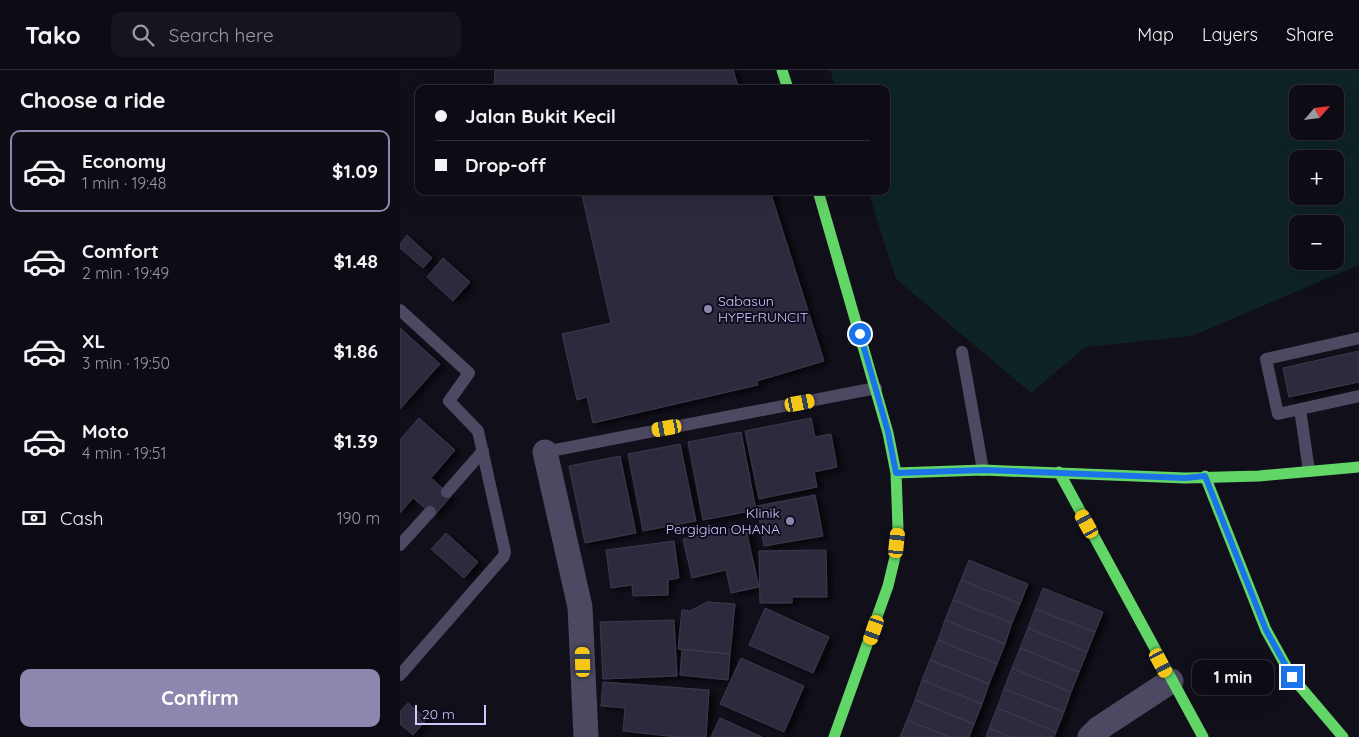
<!DOCTYPE html>
<html lang="en">
<head>
<meta charset="utf-8">
<style>
  body { margin:0; font-family:Quicksand,sans-serif; background:#16141c; color:#f1f3f6; height:100vh; display:flex; flex-direction:column; font-size:19px; white-space:nowrap }
  * { box-sizing:border-box; margin:0 }
  p { font-size:16px; color:#9a9ba0 }
  .icon { flex:none; width:28px; height:28px; fill:none; stroke:currentColor; stroke-width:2; stroke-linecap:round; stroke-linejoin:round }
  .map { position:relative; flex:1; overflow:hidden }
  .side { display:flex; flex-direction:column; background:#0d0b13; width:400px }
  .side>* { flex:none }
  .top-card { position:absolute; left:15px; top:15px; width:475px; height:110px; border-radius:10px; box-shadow:0 5px 20px #0002,0 0 0 1px #2d2b33; display:grid; align-content:center; height:110px; padding:0 20px; background:#0d0b13 }
  .needle { width:32px; rotate:62deg }
  .tools { position:absolute; left:889px; top:15px; display:grid; gap:10px }
  .tools a { display:grid; place-items:center; width:55px; height:55px; border-radius:10px; background:#0d0b13; box-shadow:0 5px 20px #0002,0 0 0 1px #2d2b33; font-size:25px }
  .scale { position:absolute; left:15px; bottom:12px; width:71px; box-sizing:border-box; padding-left:5px; border:2px solid #d2c6ff; border-top:0; font-size:14px; line-height:18px; white-space:nowrap; color:#d2c6ff; -webkit-text-stroke:4px #0f0b1d; paint-order:stroke }
  .end { position:absolute; width:22px; height:22px; margin:-11px; border:6px solid #1a73e8; background:#fff; box-shadow:0 0 0 2px #fff }
  .from { border-radius:50% }
  .bubble { position:absolute; height:35px; border-radius:10px; background:#0d0b13; box-shadow:0 5px 20px #0002,0 0 0 1px #2d2b33; font-size:16px; font-weight:700; line-height:35px; text-align:center }
  .car { position:absolute; width:15px; height:30px; margin:-15px -8px; border-radius:6px; box-shadow:0 0 4px 1px #0007; background:linear-gradient(#f5c518 24%,#345 0 40%,#f5c518 0 76%,#345 0 86%,#f5c518 0) }
  .top-card b { display:flex; align-items:center; gap:18px; height:48px; font-size:19px }
  .top-card b+b { border-top:1px solid #2d2b33 }
  .top-card i { width:12px; height:12px; background:#f1f3f6 }
  ul { padding:0; list-style:none }
  li { display:flex; align-items:center; gap:15px; height:82px; margin:0 10px 8px; padding:0 10px; border:2px solid transparent; border-radius:10px }
  li div { flex:1 }
  li b { display:block; font-size:19px }
  li em { font-style:normal; font-weight:700 }
  li.selected { border-color:#8e86ae }
  li>.icon { width:45px; height:45px; stroke-width:1.5 }
  h2 { padding:0 20px; font-size:22px; line-height:60px }
  .pay { display:flex; align-items:center; gap:12px; height:55px; padding:0 20px; font-size:19px }
  .pay p { margin-inline-start:auto }
  .action { display:flex; gap:10px; margin-top:auto; padding:10px 20px }
  .action a { flex:1; height:58px; border-radius:10px; background:#8e86ae; color:#fff; font-size:20px; font-weight:700; line-height:58px; text-align:center }
  header { display:flex; align-items:center; gap:30px; box-sizing:border-box; height:70px; padding:0 25px; background:#0d0b13; border-bottom:1px solid #2d2b33 }
  header strong { font-size:24px }
  nav { display:flex; gap:28px; margin-inline-start:auto; font-size:18px }
  .search { width:350px; height:45px; background:#16141c; display:flex; align-items:center; gap:12px; box-sizing:border-box; padding:0 18px; border-radius:10px; color:#9a9ba0; font-size:19px }
  main { display:flex; flex:1; min-height:0 }
  .map>svg:first-child { display:block }
</style>
</head>
<body>
<header>
<strong>Tako</strong>
<div class="search"><svg class="icon" aria-label="search" viewBox="0 0 24 24"><circle cx="10" cy="10" r="6"/><path d="M15 15l6 6"/></svg>Search here</div>
<nav><a>Map</a><a>Layers</a><a>Share</a></nav>
</header>
<main>
<section class="side">
<h2>Choose a ride</h2>
<ul>
<li class="selected"><svg class="icon" aria-label="car" viewBox="0 0 24 24"><path d="M5 17H2v-5l4-1 3-4h7l3 4 3 1v5h-3M9 17h6M6 11h13"/><circle cx="7" cy="17" r="2"/><circle cx="17" cy="17" r="2"/></svg><div><b>Economy</b><p>1 min · 19:48</p></div><em>$1.09</em></li>
<li><svg class="icon" aria-label="car" viewBox="0 0 24 24"><path d="M5 17H2v-5l4-1 3-4h7l3 4 3 1v5h-3M9 17h6M6 11h13"/><circle cx="7" cy="17" r="2"/><circle cx="17" cy="17" r="2"/></svg><div><b>Comfort</b><p>2 min · 19:49</p></div><em>$1.48</em></li>
<li><svg class="icon" aria-label="car" viewBox="0 0 24 24"><path d="M5 17H2v-5l4-1 3-4h7l3 4 3 1v5h-3M9 17h6M6 11h13"/><circle cx="7" cy="17" r="2"/><circle cx="17" cy="17" r="2"/></svg><div><b>XL</b><p>3 min · 19:50</p></div><em>$1.86</em></li>
<li><svg class="icon" aria-label="car" viewBox="0 0 24 24"><path d="M5 17H2v-5l4-1 3-4h7l3 4 3 1v5h-3M9 17h6M6 11h13"/><circle cx="7" cy="17" r="2"/><circle cx="17" cy="17" r="2"/></svg><div><b>Moto</b><p>4 min · 19:51</p></div><em>$1.39</em></li>
</ul>
<div class="pay"><svg class="icon" aria-label="cash" viewBox="0 0 24 24"><path d="M3 7h18v10H3z"/><circle cx="12" cy="12" r="2"/></svg>Cash<p>190 m</p></div>
<div class="action"><a>Confirm</a></div>
</section>
<div class="map">
<svg width="959" height="667" viewBox="0 0 959 667">
  <defs>
    <filter id="shadow"><feDropShadow dx="5.5" dy="3" stdDeviation="2.5" flood-color="#0009"/></filter>
  </defs>
  <rect width="100%" height="100%" fill="#110f19"/>
  <path fill="#0e2325" fill-rule="evenodd" d="M 430,0 L 959,0 L 959,195 L 792,266 L 685,277 L 631,323 L 496,209 L 468,121 L 486,121 L 486,19 L 436,19 ZM 898,24 L 935,24 L 935,61 L 898,61 ZM 898,89 L 935,89 L 935,126 L 898,126 ZM 898,154 L 935,154 L 935,191 L 898,191 Z"/>
  <path fill="#2f2b3d" stroke="#3e384f" filter="url(#shadow)" d="M 95,0 L 333,0 L 339,19 L 94,19 Z
    M 181,121 L 370,121 L 424,291 L 357,311 L 358,315 L 193,353 L 187,327 L 177,330 L 162,264 L 211,253 Z
    M 7,165 L 32,188 L 23,198 L 0,178 L 0,174 Z
    M 43,188 L 70,212 L 53,231 L 27,207 Z
    M 0,258 L 40,294 L 0,339 Z
    M 959,281 L 959,312 L 889,327 L 883,298 Z
    M 19,348 L 55,380 L 31,408 L 51,426 L 34,446 L 13,428 L 0,443 L 0,370 Z
    M 411,348 L 415,367 L 431,364 L 437,397 L 414,402 L 417,417 L 359,429 L 345,361 Z
    M 341,362 L 356,440 L 303,450 L 288,372 Z
    M 280,374 L 296,451 L 243,461 L 228,384 Z
    M 220,386 L 236,463 L 185,473 L 169,396 Z
    M 415,425 L 423,466 L 364,476 L 357,436 Z
    M 345,455 L 359,517 L 331,523 L 326,500 L 292,508 L 283,469 Z
    M 46,463 L 78,492 L 64,508 L 31,479 Z
    M 274,471 L 279,508 L 268,510 L 268,525 L 233,526 L 232,515 L 211,518 L 206,480 Z
    M 426,480 L 427,527 L 392,527 L 392,533 L 360,533 L 359,481 Z
    M 569,490 L 628,514 L 620,534 L 561,510 Z
    M 561,510 L 620,534 L 612,553 L 553,530 Z
    M 643,518 L 703,542 L 695,562 L 635,539 Z
    M 553,530 L 612,553 L 605,574 L 545,550 Z
    M 307,532 L 335,534 L 330,584 L 278,579 L 282,540 L 290,541 Z
    M 365,538 L 429,567 L 413,603 L 349,575 Z
    M 635,539 L 695,562 L 687,582 L 628,558 Z
    M 274,550 L 277,606 L 203,609 L 200,552 Z
    M 545,550 L 605,574 L 597,594 L 538,570 Z
    M 628,558 L 687,582 L 679,602 L 620,578 Z
    M 538,570 L 597,594 L 589,614 L 530,590 Z
    M 620,578 L 679,602 L 671,622 L 612,598 Z
    M 282,579 L 330,584 L 328,610 L 280,605 Z
    M 341,588 L 404,616 L 384,662 L 320,634 Z
    M 530,590 L 589,614 L 582,634 L 522,610 Z
    M 612,598 L 671,622 L 664,642 L 604,619 Z
    M 522,610 L 582,634 L 574,654 L 515,630 Z
    M 203,612 L 309,620 L 306,667 L 277,667 L 223,661 L 225,638 L 201,636 Z
    M 604,619 L 664,642 L 656,662 L 597,638 Z
    M 515,630 L 574,654 L 569,667 L 549,667 L 507,650 Z
    M 8,633 L 27,649 L 13,665 L 0,654 L 0,642 Z
    M 597,638 L 656,662 L 654,667 L 610,667 L 589,658 Z
    M 320,648 L 362,667 L 311,667 Z
    M 507,650 L 549,667 L 500,667 Z
    M 589,658 L 610,667 L 586,667 Z"/>
  <g fill="none" stroke-linecap="round" stroke-linejoin="round">
    <path stroke="#4d4962" stroke-width="12" d="M 0,240 L 69,303 L 49,331 L 78,361 L 105,482 L 104,486 L 0,605
      M 959,268 L 866,289 L 878,344 L 959,326
      M 562,282 L 583,400
      M 900,339 L 909,401
      M 145,382 L 476,318
      M 47,422 L 83,381
      M 0,475 L 30,442"/>
    <path stroke="#4d4962" stroke-width="25" d="M 145,382 L 180,537 L 186,667
      M 690,667 L 698,659 L 771,611"/>
    <path stroke="#63d668" stroke-width="11" d="M 382,0 L 388,19
      M 418,121 L 488,363 L 496,403 L 498,458 L 495,487 L 488,516 L 434,667
      M 659,402 L 803,667
      M 496,403 L 583,400 L 785,408 L 859,406 L 959,397
      M 805,406 L 866,560 L 892,607 L 943,667"/>
  </g>
  <g fill="none" stroke-linecap="round" stroke-linejoin="round">
    <path stroke="#1a73e8" stroke-width="6" d="M 460,264 L 488,362 L 496,403 L 584,400 L 785,408 L 805,406 L 866,560 L 892,607"/>
  </g>
  <g fill="#8e86ae" stroke="#0f0b1d" stroke-width="2">
    <circle cx="308" cy="239" r="5"/>
    <circle cx="390" cy="451" r="5"/>
  </g>
  <g text-anchor="middle" stroke-width="4" stroke-linejoin="round" paint-order="stroke">
    <g font-size="14" fill="#d2c6ff" stroke="#0f0b1d" text-anchor="start">
      <text x="318" y="236">Sabasun<tspan x="318" dy="16">HYPErRUNCIT</tspan></text>
      <text x="380" y="448" text-anchor="end">Klinik<tspan x="380" dy="16">Pergigian OHANA</tspan></text>
    </g>
  </g>
</svg>
<div class="tools">
<a><svg class="needle" viewBox="-14 -14 28 28"><path d="M0-13l5 13h-10z" fill="#e53935"/><path d="M0 13l5-13h-10z" fill="#9a9ba0"/></svg></a>
<a>+</a>
<a>−</a>
</div>
<div class="scale">20 m</div>
<i class="end from" style="left:460px;top:264px"></i>
<i class="end" style="left:892px;top:607px"></i>
<div class="bubble" style="left:792px;top:590px;width:82px">1 min</div>
<i class="car" style="left:400px;top:333px;rotate:79deg"></i>
<i class="car" style="left:267px;top:358px;rotate:260deg"></i>
<i class="car" style="left:687px;top:454px;rotate:331deg"></i>
<i class="car" style="left:497px;top:473px;rotate:6deg"></i>
<i class="car" style="left:474px;top:560px;rotate:199deg"></i>
<i class="car" style="left:183px;top:592px;rotate:358deg"></i>
<i class="car" style="left:761px;top:593px;rotate:152deg"></i>
<div class="top-card">
<b><i class="from"></i>Jalan Bukit Kecil</b>
<b><i></i>Drop-off</b>
</div>
</div>
</main>
</body>
</html>
